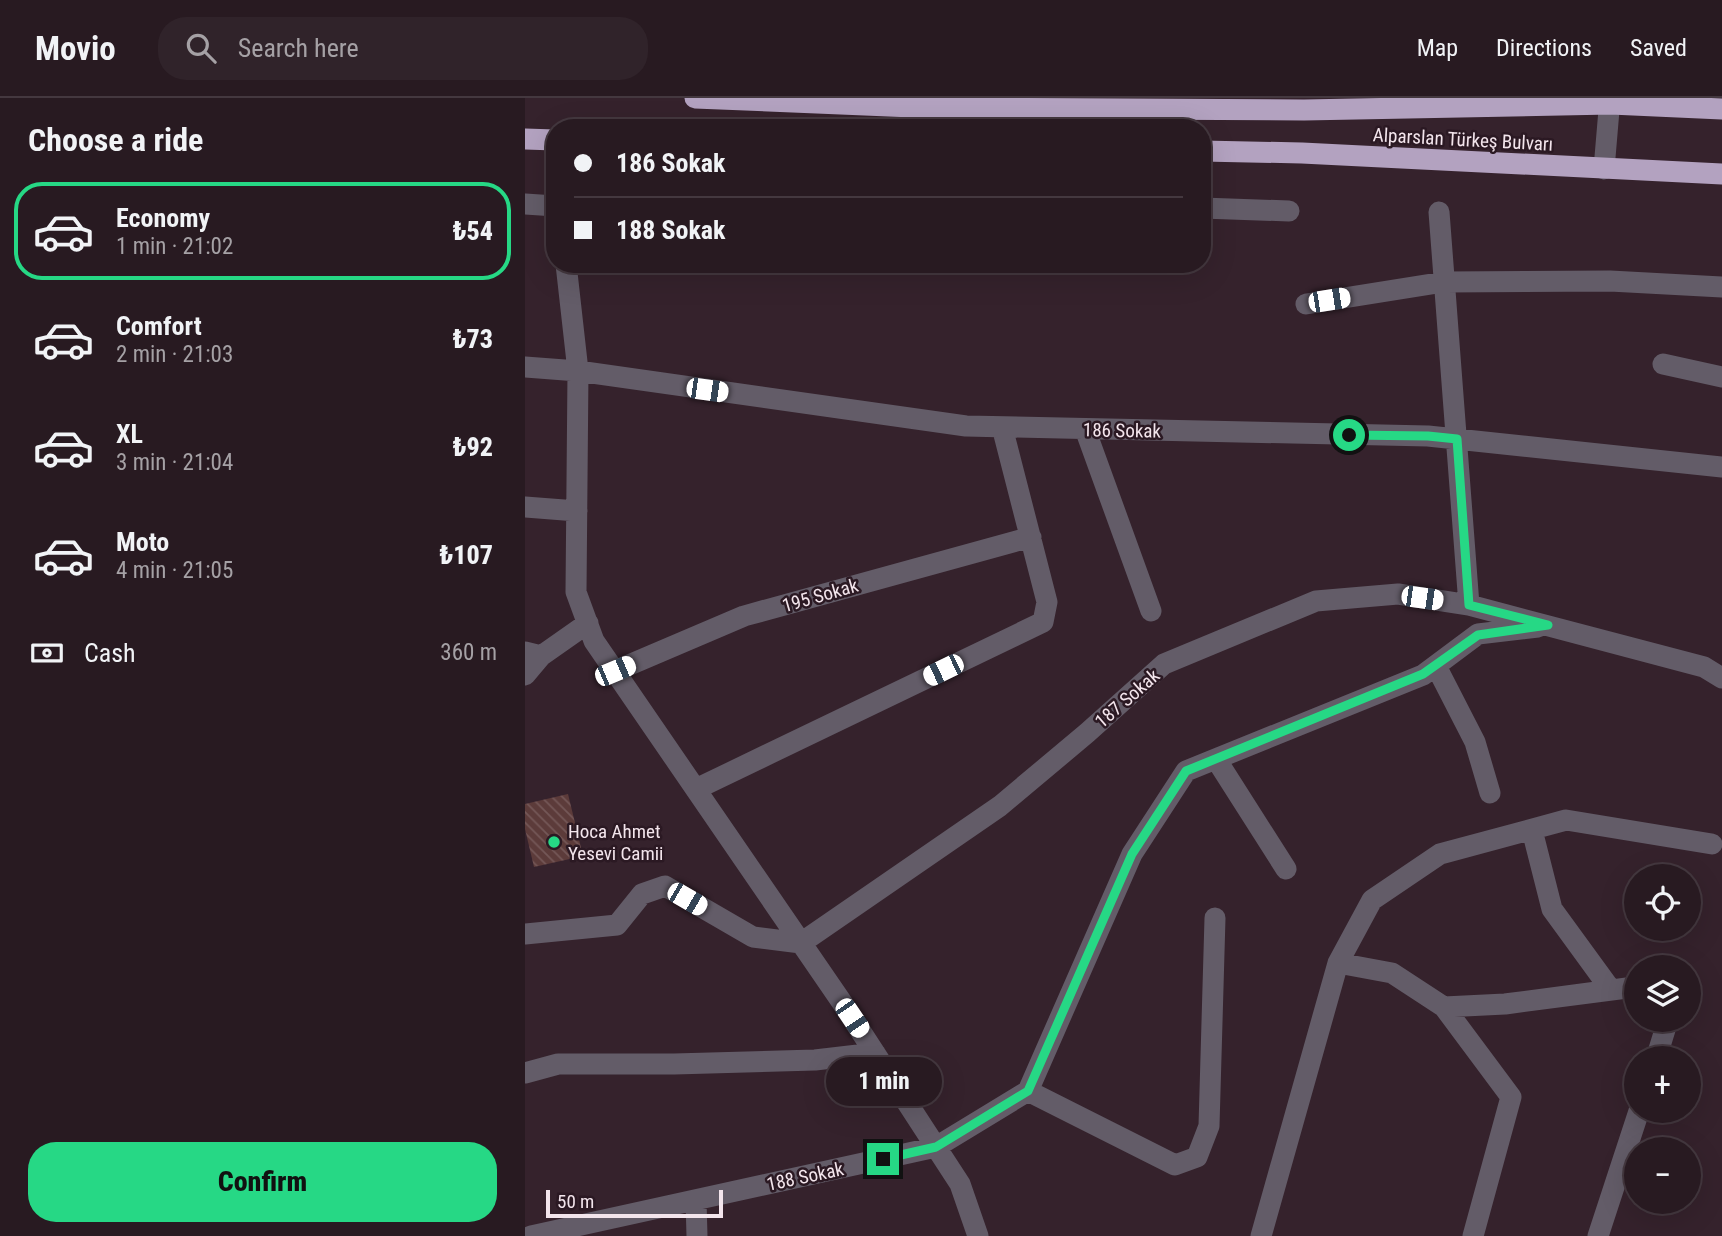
<!DOCTYPE html>
<html lang="en">
<head>
<meta charset="utf-8">
<style>
  body { margin:0; font-family:"Roboto Condensed",sans-serif; background:#30232a; color:#f1f3f6; height:100vh; display:flex; flex-direction:column; font-size:26px; white-space:nowrap }
  * { box-sizing:border-box; margin:0 }
  p { font-size:23px; color:#a5a1a5 }
  .icon { flex:none; width:38px; height:38px; fill:none; stroke:currentColor; stroke-width:2; stroke-linecap:round; stroke-linejoin:round }
  .map { position:relative; flex:1; overflow:hidden }
  .side { display:flex; flex-direction:column; background:#281a21; width:525px }
  .side>* { flex:none }
  .hud { position:absolute; left:21px; top:21px; width:665px; height:154px; border-radius:28px; box-shadow:0 7px 28px #0002,0 0 0 2px #44383f; display:grid; align-content:center; height:154px; padding:0 28px; background:#281a21 }
  .buttons { position:absolute; left:1099px; top:766px; display:grid; gap:14px }
  .buttons a { display:grid; place-items:center; width:77px; height:77px; border-radius:50%; background:#281a21; box-shadow:0 7px 28px #0002,0 0 0 2px #44383f; font-size:35px }
  .scale { position:absolute; left:21px; bottom:18px; width:177px; box-sizing:border-box; padding-left:7px; border:4px solid #f3e5ec; border-top:0; font-size:19px; line-height:24px; white-space:nowrap; color:#f3e5ec; -webkit-text-stroke:5px #2b1923; paint-order:stroke }
  .end { position:absolute; width:32px; height:32px; margin:-16px; border:9px solid #26d885; background:#111; box-shadow:0 0 0 4px #111 }
  .from { border-radius:50% }
  .bubble { position:absolute; height:49px; border-radius:24px; background:#281a21; box-shadow:0 7px 28px #0002,0 0 0 2px #44383f; font-size:23px; font-weight:800; line-height:49px; text-align:center }
  .car { position:absolute; width:21px; height:42px; margin:-21px -10px; border-radius:9px; box-shadow:0 0 5px 2px #0007; background:linear-gradient(#fff 24%,#345 0 40%,#fff 0 76%,#345 0 86%,#fff 0) }
  .hud b { display:flex; align-items:center; gap:24px; height:66px; font-size:26px }
  .hud b+b { border-top:2px solid #44383f }
  .hud i { width:18px; height:18px; background:#f1f3f6 }
  ul { padding:0; list-style:none }
  li { display:flex; align-items:center; gap:21px; height:98px; margin:0 14px 10px; padding:0 14px; border:4px solid transparent; border-radius:28px }
  li div { flex:1 }
  li b { display:block; font-size:26px }
  li em { font-style:normal; font-weight:800 }
  li.on { border-color:#26d885 }
  li>.icon { width:63px; height:63px; stroke-width:1.5 }
  h2 { padding:0 28px; font-size:32px; line-height:84px }
  .pay { display:flex; align-items:center; gap:18px; height:77px; padding:0 28px; font-size:26px }
  .pay p { margin-inline-start:auto }
  .action { display:flex; gap:14px; margin-top:auto; padding:14px 28px }
  .action a { flex:1; height:80px; border-radius:28px; background:#26d885; color:#111; font-size:28px; font-weight:800; line-height:80px; text-align:center }
  header { display:flex; align-items:center; gap:42px; box-sizing:border-box; height:98px; padding:0 35px; background:#281a21; border-bottom:2px solid #44383f }
  header strong { font-size:33px }
  nav { display:flex; gap:38px; margin-inline-start:auto; font-size:24px }
  .search { width:490px; height:63px; background:#30232a; display:flex; align-items:center; gap:18px; box-sizing:border-box; padding:0 24px; border-radius:28px; color:#a5a1a5; font-size:26px }
  main { display:flex; flex:1; min-height:0 }
  .map>svg:first-child { display:block }
</style>
</head>
<body>
<header>
<strong>Movio</strong>
<div class="search"><svg class="icon" aria-label="search" viewBox="0 0 24 24"><circle cx="10" cy="10" r="6"/><path d="M15 15l6 6"/></svg>Search here</div>
<nav><a>Map</a><a>Directions</a><a>Saved</a></nav>
</header>
<main>
<section class="side">
<h2>Choose a ride</h2>
<ul>
<li class="on"><svg class="icon" aria-label="car" viewBox="0 0 24 24"><path d="M5 17H2v-5l4-1 3-4h7l3 4 3 1v5h-3M9 17h6M6 11h13"/><circle cx="7" cy="17" r="2"/><circle cx="17" cy="17" r="2"/></svg><div><b>Economy</b><p>1 min · 21:02</p></div><em>₺54</em></li>
<li><svg class="icon" aria-label="car" viewBox="0 0 24 24"><path d="M5 17H2v-5l4-1 3-4h7l3 4 3 1v5h-3M9 17h6M6 11h13"/><circle cx="7" cy="17" r="2"/><circle cx="17" cy="17" r="2"/></svg><div><b>Comfort</b><p>2 min · 21:03</p></div><em>₺73</em></li>
<li><svg class="icon" aria-label="car" viewBox="0 0 24 24"><path d="M5 17H2v-5l4-1 3-4h7l3 4 3 1v5h-3M9 17h6M6 11h13"/><circle cx="7" cy="17" r="2"/><circle cx="17" cy="17" r="2"/></svg><div><b>XL</b><p>3 min · 21:04</p></div><em>₺92</em></li>
<li><svg class="icon" aria-label="car" viewBox="0 0 24 24"><path d="M5 17H2v-5l4-1 3-4h7l3 4 3 1v5h-3M9 17h6M6 11h13"/><circle cx="7" cy="17" r="2"/><circle cx="17" cy="17" r="2"/></svg><div><b>Moto</b><p>4 min · 21:05</p></div><em>₺107</em></li>
</ul>
<div class="pay"><svg class="icon" aria-label="cash" viewBox="0 0 24 24"><path d="M3 7h18v10H3z"/><circle cx="12" cy="12" r="2"/></svg>Cash<p>360 m</p></div>
<div class="action"><a>Confirm</a></div>
</section>
<div class="map">
<svg width="1197" height="1138" viewBox="0 0 1197 1138">
  <defs>
    <pattern id="building-back-hatch" width="6" height="6" patternUnits="userSpaceOnUse" patternTransform="scale(1.75)"><rect width="6" height="6" fill="#5c3b3a"/><path d="M-1 5l2 2M0 0l6 6M5-1l2 2" fill="none" stroke="#745757"/></pattern>
  </defs>
  <rect width="100%" height="100%" fill="#35222c"/>
  <path fill="url(#building-back-hatch)" d="M 43,696 L 58,758 L 9,769 L 0,731 L 0,706 Z"/>
  <g fill="none" stroke-linecap="round" stroke-linejoin="round">
    <path stroke="#635c68" stroke-width="21" d="M 1079,71 L 1085,0
      M 0,106 L 30,108
      M 677,110 L 764,113
      M 914,114 L 944,507
      M 41,166 L 53,273 L 51,494 L 69,543 L 316,903 L 435,1086 L 453,1138
      M 781,206 L 919,184 L 1085,183 L 1197,189
      M 1138,266 L 1197,279
      M 0,269 L 53,273 L 441,328 L 903,338 L 1197,369
      M 560,331 L 626,513
      M 0,409 L 52,413
      M 0,554 L 16,558 L 63,525
      M 911,568 L 950,644 L 965,695
      M 90,573 L 219,518 L 506,439
      M 0,577 L 16,558
      M 691,661 L 761,771
      M 171,691 L 518,524 L 522,504 L 477,329
      M 1007,732 L 1027,811 L 1086,892
      M 0,836 L 92,827 L 117,796 L 140,788 L 228,839 L 276,845 L 475,708 L 562,635 L 639,566 L 791,503 L 873,496 L 944,507 L 1179,569 L 1197,580
      M 813,865 L 867,875 L 919,909 L 980,906 L 1102,890 L 1111,892
      M 919,909 L 986,999 L 948,1138
      M 1131,961 L 1143,922
      M 0,975 L 33,966 L 149,966 L 290,962 L 350,955
      M 503,993 L 650,1067 L 672,1059 L 684,1028 L 690,820
      M 171,1102 L 172,1138
      M 6,1138 L 411,1049 L 503,993 L 607,756 L 661,673 L 898,577 L 953,536 L 1013,529
      M 736,1138 L 813,865 L 847,802 L 915,756 L 1041,722 L 1187,746
      M 1073,1138 L 1114,1013"/>
    <path stroke="#b3a2c0" stroke-width="21" d="M 170,0 L 412,10 L 779,12 L 1086,6 L 1197,11
      M 0,41 L 30,42
      M 677,53 L 777,55 L 1197,76"/>
  </g>
  <g fill="none" stroke-linecap="round" stroke-linejoin="round">
    <path stroke="#26d885" stroke-width="9" d="M 358,1061 L 411,1049 L 503,993 L 607,756 L 661,673 L 898,576 L 953,537 L 1023,527 L 944,507 L 932,341 L 903,338 L 824,337"/>
  </g>
  <circle fill="#26d885" stroke="#2b1923" stroke-width="2.5" cx="29" cy="744" r="7"/>
  <g text-anchor="middle" stroke-width="5" stroke-linejoin="round" paint-order="stroke">
    <g font-size="19" fill="#f3e5ec" stroke="#2b1923">
      <text transform="translate(938 41) rotate(3)" y="7">Alparslan Türkeş Bulvarı</text>
      <text transform="translate(597 332) rotate(1)" y="7">186 Sokak</text>
      <text transform="translate(295 497) rotate(-16)" y="7">195 Sokak</text>
      <text transform="translate(602 600) rotate(-41)" y="7">187 Sokak</text>
      <text transform="translate(280 1078) rotate(-12)" y="7">188 Sokak</text>
    </g>
    <g font-size="19" fill="#f3e5ec" stroke="#2b1923" text-anchor="start">
      <text x="43" y="740">Hoca Ahmet<tspan x="43" dy="22">Yesevi Camii</tspan></text>
    </g>
  </g>
</svg>
<div class="buttons">
<a><svg class="icon" aria-label="locate" viewBox="0 0 24 24"><circle cx="12" cy="12" r="6"/><path d="M12 2v4M12 18v4M2 12h4M18 12h4"/></svg></a>
<a><svg class="icon" aria-label="layers" viewBox="0 0 24 24"><path d="M12 4l9 5-9 5-9-5zM3 14l9 5 9-5"/></svg></a>
<a>+</a>
<a>−</a>
</div>
<div class="scale">50 m</div>
<i class="end from" style="left:824px;top:337px"></i>
<i class="end" style="left:358px;top:1061px"></i>
<div class="bubble" style="left:301px;top:959px;width:116px">1 min</div>
<i class="car" style="left:804px;top:202px;rotate:81deg"></i>
<i class="car" style="left:182px;top:292px;rotate:98deg"></i>
<i class="car" style="left:897px;top:500px;rotate:98deg"></i>
<i class="car" style="left:418px;top:572px;rotate:244deg"></i>
<i class="car" style="left:90px;top:573px;rotate:67deg"></i>
<i class="car" style="left:162px;top:801px;rotate:120deg"></i>
<i class="car" style="left:327px;top:920px;rotate:146deg"></i>
<div class="hud">
<b><i class="from"></i>186 Sokak</b>
<b><i></i>188 Sokak</b>
</div>
</div>
</main>
</body>
</html>
